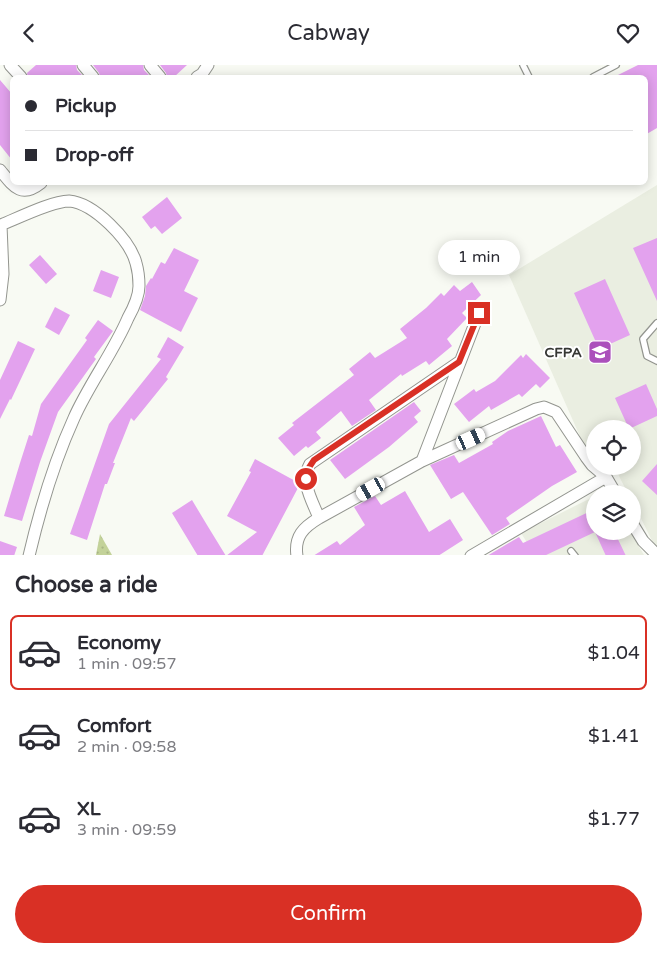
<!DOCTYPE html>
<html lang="en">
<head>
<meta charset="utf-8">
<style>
  body { margin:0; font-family:"Varela Round",sans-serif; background:#f2f2f3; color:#2b2b33; height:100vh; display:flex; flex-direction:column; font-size:19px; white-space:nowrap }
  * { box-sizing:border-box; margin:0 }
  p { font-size:16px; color:#7c7c81 }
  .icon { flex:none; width:28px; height:28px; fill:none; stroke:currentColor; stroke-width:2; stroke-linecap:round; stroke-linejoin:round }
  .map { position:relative; height:490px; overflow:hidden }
  .sheet { display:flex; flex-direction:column; background:#fff; flex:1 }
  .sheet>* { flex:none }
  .guide { position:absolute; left:10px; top:10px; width:638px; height:110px; border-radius:8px; box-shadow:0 2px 12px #0003; display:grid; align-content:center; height:110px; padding:0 15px; background:#fff }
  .fabs { position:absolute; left:586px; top:355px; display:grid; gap:10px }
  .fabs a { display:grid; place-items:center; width:55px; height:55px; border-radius:50%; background:#fff; box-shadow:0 2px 12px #0003; font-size:25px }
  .end { position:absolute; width:22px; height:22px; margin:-11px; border:6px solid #d93025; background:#fff; box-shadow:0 0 0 2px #fff }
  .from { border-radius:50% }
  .bubble { position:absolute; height:35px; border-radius:18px; background:#fff; box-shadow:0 2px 12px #0003; font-size:16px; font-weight:600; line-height:35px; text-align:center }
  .car { position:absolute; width:15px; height:30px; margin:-15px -8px; border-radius:6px; box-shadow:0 0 4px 1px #0007; background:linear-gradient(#fff 24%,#345 0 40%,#fff 0 76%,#345 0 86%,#fff 0) }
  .guide b { display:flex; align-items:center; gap:18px; height:48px; font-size:19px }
  .guide b+b { border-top:1px solid #e1e1e2 }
  .guide i { width:12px; height:12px; background:#2b2b33 }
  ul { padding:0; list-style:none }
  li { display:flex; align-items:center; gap:15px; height:75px; margin:0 10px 8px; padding:0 5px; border:2px solid transparent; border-radius:8px }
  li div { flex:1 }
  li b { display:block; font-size:19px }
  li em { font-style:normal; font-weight:600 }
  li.on { border-color:#d93025 }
  li>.icon { width:45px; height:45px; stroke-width:1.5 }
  h2 { padding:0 15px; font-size:22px; line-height:60px }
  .cta { display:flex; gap:10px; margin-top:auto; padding:10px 15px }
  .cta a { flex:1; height:58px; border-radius:30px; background:#d93025; color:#fff; font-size:20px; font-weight:600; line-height:58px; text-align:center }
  header { display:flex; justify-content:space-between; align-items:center; height:65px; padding:0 15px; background:#fff; font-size:22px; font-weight:600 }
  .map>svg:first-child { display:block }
</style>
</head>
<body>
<header><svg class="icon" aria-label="back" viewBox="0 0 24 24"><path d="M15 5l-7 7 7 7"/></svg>Cabway<svg class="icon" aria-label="heart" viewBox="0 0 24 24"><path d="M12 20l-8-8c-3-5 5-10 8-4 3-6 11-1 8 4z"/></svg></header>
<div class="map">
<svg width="657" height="491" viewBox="0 0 657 491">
  <defs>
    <pattern id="park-dots" width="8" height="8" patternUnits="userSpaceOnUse" patternTransform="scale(1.25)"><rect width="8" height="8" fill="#c3d299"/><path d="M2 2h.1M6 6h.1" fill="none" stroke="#a8b584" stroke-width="1.8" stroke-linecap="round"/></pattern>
  </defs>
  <rect width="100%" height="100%" fill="#f8faf3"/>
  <path fill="#eaeee1" d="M 657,120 L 657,483 L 655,482 L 633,437 L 632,429 L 628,429 L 614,401 L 632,401 L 632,364 L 595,364 L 595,390 L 589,392 L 509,210 Z
    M 595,431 L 595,466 L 630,466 L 644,490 L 535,490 L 521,468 Z"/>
  <path fill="url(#park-dots)" d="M 100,469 L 112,490 L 96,490 Z"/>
  <path fill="#e3a2ee" d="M 36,0 L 76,0 L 77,5 L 84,12 L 28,12 L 27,8 Z
    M 93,0 L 143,0 L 144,5 L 151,12 L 100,12 L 99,8 Z
    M 160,0 L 187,0 L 174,12 L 167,12 L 166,8 Z
    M 638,0 L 657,0 L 657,63 L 645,70 L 645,12 L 614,12 Z
    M 0,15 L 12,29 L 12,95 L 0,80 Z
    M 167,132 L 182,153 L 162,169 L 155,161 L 151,164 L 142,152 Z
    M 657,173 L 657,236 L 633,183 Z
    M 174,183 L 199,195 L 184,226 L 198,233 L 181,267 L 140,245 L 145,231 L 146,221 L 151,213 L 152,214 L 161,197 L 165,199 Z
    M 40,190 L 57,209 L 46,219 L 29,200 Z
    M 101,205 L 119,212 L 111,233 L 93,226 Z
    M 605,214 L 630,270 L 599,284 L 574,228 Z
    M 472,217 L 481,230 L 462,248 L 467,253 L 447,274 L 452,281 L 429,300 L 426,296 L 402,311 L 401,309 L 369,335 L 376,345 L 352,361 L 341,346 L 316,367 L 321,373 L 308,383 L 306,381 L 294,391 L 278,373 L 294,360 L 292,358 L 354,310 L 349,304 L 370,287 L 375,293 L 407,273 L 400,264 L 426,243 L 441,228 L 444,231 L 454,220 L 460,226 Z
    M 55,242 L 70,250 L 59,270 L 45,262 Z
    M 98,255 L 113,266 L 94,292 L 96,294 L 58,347 L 40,397 L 22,456 L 4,451 L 20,398 L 29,370 L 32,371 L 41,339 L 87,275 L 85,273 Z
    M 168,272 L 184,282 L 166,312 L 168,314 L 134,356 L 131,353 L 113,398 L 115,398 L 107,419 L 105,419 L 87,475 L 70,469 L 109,359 L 161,294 L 157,292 Z
    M 18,276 L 35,284 L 11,335 L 10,334 L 0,354 L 0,315 Z
    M 526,289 L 550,313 L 540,323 L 536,319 L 522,332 L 519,329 L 491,345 L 489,341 L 469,357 L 454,339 L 474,324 L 476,327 L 495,316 L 521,290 L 523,293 Z
    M 646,319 L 657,344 L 657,351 L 629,364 L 615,333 Z
    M 414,337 L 421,346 L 414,352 L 418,357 L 389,382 L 345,414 L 330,395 Z
    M 541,351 L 556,382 L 560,380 L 577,407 L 552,421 L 506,453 L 510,459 L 492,470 L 463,427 L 451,434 L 430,400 L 454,390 L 459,398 L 493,379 L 492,377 L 508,366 Z
    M 255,394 L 299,418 L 299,421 L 262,491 L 226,491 L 257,467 L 227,451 L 251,407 L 249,406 Z
    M 657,399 L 657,430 L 642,416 Z
    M 405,426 L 429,467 L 450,454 L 463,475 L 438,491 L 313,491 L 337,476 L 340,480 L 365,460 L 354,442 L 375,431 L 381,440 Z
    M 192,435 L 207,460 L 226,491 L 198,491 L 172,448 Z
    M 595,444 L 595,466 L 614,466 L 626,491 L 606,491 L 595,467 L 544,491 L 487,491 L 519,472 L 523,478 Z
    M 0,476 L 17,482 L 14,491 L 0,491 Z"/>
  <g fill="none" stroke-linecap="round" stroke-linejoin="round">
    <g stroke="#93958f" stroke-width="8">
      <path id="service" d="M 523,0 L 529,12
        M 593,12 L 616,0
        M 657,258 L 643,274 L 647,291 L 657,296
        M 571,486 L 575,491"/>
    </g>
    <g stroke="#93958f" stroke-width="13">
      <path id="minor" d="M 10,0 L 21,12
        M 83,0 L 93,12
        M 150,0 L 160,12
        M 197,12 L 202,9 L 208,0
        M 0,105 C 13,121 21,134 41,118
        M 0,235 L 3,209 L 1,160 C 18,153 52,136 69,136 C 94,138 130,175 136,198 C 138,205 139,215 139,221 C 139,232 133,244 128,253 C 113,288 89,319 74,353 C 54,397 40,444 29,491
        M 422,396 L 479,248
        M 319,453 C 312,435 300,417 310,399 L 459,297
        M 632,458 L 643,476 L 657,490
        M 297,491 C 294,471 304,462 319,453 L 422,396 L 536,344 L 544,342 L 556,347 L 586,392 L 592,400 L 606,412 L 616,429
        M 471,491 L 606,412"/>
    </g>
    <use href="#service" stroke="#fff" stroke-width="5.5"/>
    <use href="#minor" stroke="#fff" stroke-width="11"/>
  </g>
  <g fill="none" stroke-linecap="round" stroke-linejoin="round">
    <path stroke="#d93025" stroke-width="6" d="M 306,414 L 308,404 L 314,395 L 459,297 L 479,248"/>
  </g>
  <defs>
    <g id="university-square" transform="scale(1.25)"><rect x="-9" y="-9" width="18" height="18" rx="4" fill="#ab50bb" stroke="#fff"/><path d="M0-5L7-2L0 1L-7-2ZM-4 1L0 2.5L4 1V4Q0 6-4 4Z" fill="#fff"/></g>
  </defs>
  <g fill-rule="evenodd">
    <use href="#university-square" x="600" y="287"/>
  </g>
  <g text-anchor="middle" stroke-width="4" stroke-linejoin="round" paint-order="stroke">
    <g font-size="14" font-weight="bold" fill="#363734" stroke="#fff" text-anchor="end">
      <text x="582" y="292">CFPA</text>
    </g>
  </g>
</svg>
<div class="fabs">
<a><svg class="icon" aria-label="locate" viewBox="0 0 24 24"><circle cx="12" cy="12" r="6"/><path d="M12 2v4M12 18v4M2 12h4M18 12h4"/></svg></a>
<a><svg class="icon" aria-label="layers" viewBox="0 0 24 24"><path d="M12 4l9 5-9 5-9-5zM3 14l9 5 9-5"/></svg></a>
</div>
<i class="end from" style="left:306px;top:414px"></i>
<i class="end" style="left:479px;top:248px"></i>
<div class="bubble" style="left:438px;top:175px;width:82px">1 min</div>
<i class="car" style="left:471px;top:374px;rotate:66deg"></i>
<i class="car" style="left:371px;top:424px;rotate:241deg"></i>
<div class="guide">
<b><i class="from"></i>Pickup</b>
<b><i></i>Drop-off</b>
</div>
</div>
<section class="sheet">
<h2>Choose a ride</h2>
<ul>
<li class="on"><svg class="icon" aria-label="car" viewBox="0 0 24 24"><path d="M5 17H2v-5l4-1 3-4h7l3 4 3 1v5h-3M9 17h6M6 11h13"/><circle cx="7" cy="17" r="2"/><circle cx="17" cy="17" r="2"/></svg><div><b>Economy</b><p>1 min · 09:57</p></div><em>$1.04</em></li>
<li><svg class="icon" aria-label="car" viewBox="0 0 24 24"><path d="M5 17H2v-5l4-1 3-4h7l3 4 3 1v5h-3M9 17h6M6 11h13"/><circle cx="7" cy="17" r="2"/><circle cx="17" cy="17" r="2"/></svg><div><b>Comfort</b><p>2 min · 09:58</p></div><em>$1.41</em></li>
<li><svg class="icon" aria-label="car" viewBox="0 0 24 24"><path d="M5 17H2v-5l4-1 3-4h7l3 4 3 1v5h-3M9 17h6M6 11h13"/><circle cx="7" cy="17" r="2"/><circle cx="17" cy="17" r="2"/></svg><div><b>XL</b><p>3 min · 09:59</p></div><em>$1.77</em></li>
</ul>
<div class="cta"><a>Confirm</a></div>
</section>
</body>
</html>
